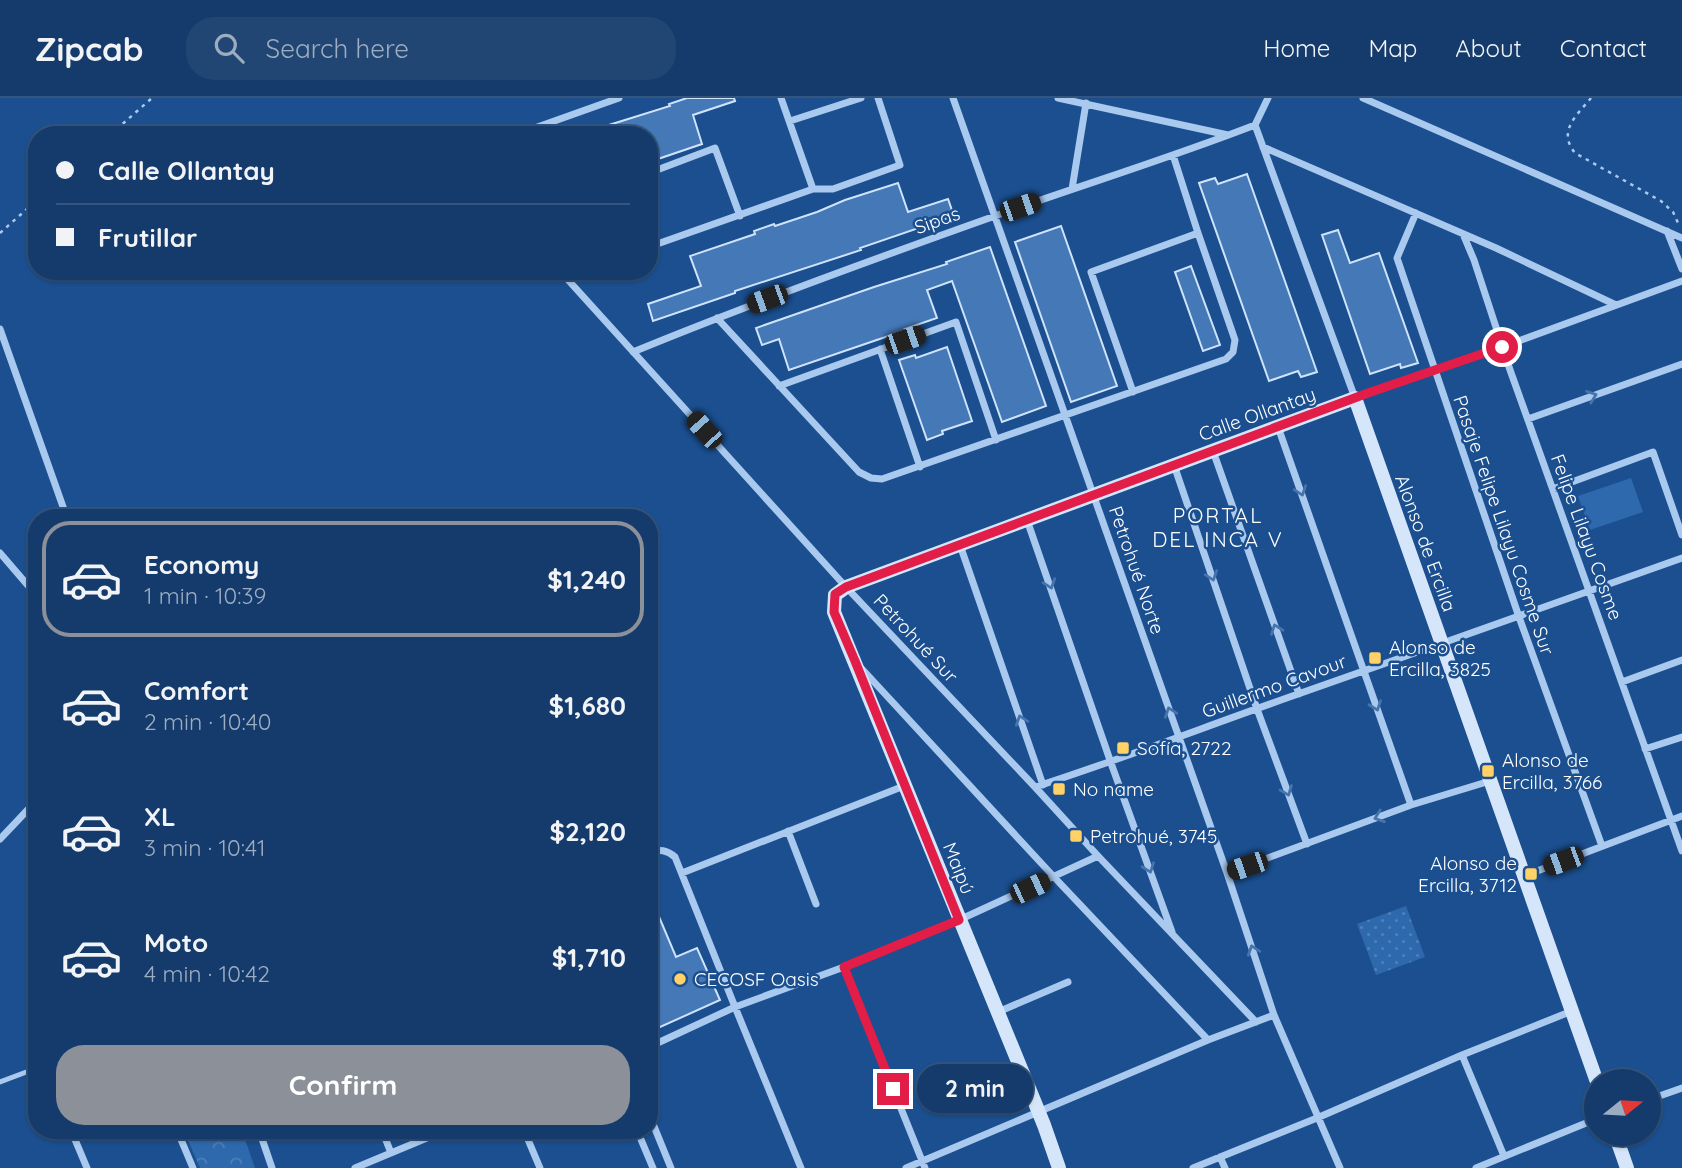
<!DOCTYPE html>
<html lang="en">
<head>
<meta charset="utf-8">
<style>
  body { margin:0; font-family:Quicksand,sans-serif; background:#214673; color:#f1f3f6; height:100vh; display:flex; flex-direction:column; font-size:26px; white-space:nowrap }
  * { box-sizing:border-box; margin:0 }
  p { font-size:23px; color:#9dadc1 }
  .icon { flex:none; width:38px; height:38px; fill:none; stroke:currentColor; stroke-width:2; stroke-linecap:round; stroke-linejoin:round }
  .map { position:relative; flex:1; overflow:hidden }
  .side { position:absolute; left:28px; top:411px; width:630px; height:630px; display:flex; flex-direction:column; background:#143b6b; border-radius:28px; box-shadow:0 2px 5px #0004,0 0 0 2px #33557e }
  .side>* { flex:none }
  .top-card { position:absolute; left:28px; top:28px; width:630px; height:154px; border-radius:28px; box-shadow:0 2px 5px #0004,0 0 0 2px #33557e; display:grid; align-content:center; height:154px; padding:0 28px; background:#143b6b }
  .needle { width:46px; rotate:72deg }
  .controls { position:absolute; left:1584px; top:971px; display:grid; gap:14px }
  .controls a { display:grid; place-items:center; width:77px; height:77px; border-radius:50%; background:#143b6b; box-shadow:0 2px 5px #0004,0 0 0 2px #33557e; font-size:35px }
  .end { position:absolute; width:32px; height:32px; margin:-16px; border:9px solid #e11d48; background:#fff; box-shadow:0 0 0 4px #fff }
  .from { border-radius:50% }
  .bubble { position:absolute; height:49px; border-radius:24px; background:#143b6b; box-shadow:0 2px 5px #0004,0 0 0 2px #33557e; font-size:23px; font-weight:700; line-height:49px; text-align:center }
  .car { position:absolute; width:21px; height:42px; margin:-21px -10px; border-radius:9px; box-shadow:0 0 5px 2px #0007; background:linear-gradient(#222 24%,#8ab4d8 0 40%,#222 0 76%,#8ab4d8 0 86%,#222 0) }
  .top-card b { display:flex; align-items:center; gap:24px; height:66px; font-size:26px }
  .top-card b+b { border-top:2px solid #33557e }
  .top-card i { width:18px; height:18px; background:#f1f3f6 }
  ul { padding:12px 0 0; list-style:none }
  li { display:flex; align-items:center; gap:21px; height:116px; margin:0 14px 10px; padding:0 14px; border:4px solid transparent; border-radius:28px }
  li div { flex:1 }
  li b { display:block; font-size:26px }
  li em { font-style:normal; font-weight:700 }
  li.current { border-color:#8c9099 }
  li>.icon { width:63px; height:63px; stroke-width:1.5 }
  .cta { display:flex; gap:14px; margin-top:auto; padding:14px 28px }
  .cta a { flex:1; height:80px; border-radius:28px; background:#8c9099; color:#fff; font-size:28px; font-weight:700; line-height:80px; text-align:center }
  header { display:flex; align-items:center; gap:42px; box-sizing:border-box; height:98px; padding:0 35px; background:#143b6b; border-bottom:2px solid #33557e }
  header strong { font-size:33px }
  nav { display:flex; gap:38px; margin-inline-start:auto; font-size:24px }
  .search { width:490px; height:63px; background:#214673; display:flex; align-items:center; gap:18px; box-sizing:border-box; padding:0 24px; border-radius:28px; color:#9dadc1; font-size:26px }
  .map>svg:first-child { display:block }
</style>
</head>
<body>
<header>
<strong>Zipcab</strong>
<div class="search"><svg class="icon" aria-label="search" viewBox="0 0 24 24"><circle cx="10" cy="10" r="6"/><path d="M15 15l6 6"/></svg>Search here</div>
<nav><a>Home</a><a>Map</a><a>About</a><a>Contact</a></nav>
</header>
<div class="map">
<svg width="1682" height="1070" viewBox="0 0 1682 1070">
  <defs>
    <pattern id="grass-dots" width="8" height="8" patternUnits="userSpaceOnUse" patternTransform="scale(1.75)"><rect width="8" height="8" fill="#2e69ad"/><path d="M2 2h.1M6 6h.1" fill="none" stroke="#4d80b9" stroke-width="1.8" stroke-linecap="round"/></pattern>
    <pattern id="forest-crowns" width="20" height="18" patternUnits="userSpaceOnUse" patternTransform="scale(1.75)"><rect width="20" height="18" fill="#2e69ad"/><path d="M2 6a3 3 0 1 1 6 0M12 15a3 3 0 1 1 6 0" fill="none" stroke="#4d80b9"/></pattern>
  </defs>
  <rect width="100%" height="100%" fill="#1b4f8f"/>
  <path fill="url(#grass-dots)" d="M 1406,808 L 1425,859 L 1376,877 L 1357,826 Z"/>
  <path fill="url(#forest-crowns)" d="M 184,1033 L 242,1033 L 255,1070 L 200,1070 Z"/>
  <path fill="#2e69ad" d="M 1631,380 L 1643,414 L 1590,432 L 1578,398 Z"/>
  <path fill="#4478b7" stroke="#cfe3fa" stroke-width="2" d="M 687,0 L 734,0 L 735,3 L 693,17 L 702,46 L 649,64 L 649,37 L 612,37 L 609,27 L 670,8 L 669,6 Z
    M 1247,76 L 1317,274 L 1301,279 L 1298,273 L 1269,283 L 1199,85 L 1215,80 L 1218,86 Z
    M 898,85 L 908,114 L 948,101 L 954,118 L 860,150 L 861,152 L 735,193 L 735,195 L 653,223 L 648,206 L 701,188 L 690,158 L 755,136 L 754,133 L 774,126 L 775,128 L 817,114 L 845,102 Z
    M 1061,128 L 1117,288 L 1071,304 L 1015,144 Z
    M 1338,132 L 1350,165 L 1379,155 L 1418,265 L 1401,270 L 1400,266 L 1370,276 L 1322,137 Z
    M 990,149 L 1046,308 L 1002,324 L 952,183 L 927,192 L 937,220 L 905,231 L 906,232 L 789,272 L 779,241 L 762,247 L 756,230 L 874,189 L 947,166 L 946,164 Z
    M 1191,168 L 1220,247 L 1203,253 L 1175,174 Z
    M 947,249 L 972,323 L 942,333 L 943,336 L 927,342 L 899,262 L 915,257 L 916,260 Z
    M 649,795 L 676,859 L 697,850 L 720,902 L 649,934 Z"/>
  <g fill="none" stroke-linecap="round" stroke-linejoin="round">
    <path stroke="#a9c9ee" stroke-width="2.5" stroke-dasharray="3.5 5" stroke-linecap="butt" d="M 1591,0 C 1577,17 1557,33 1575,55 L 1661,103 L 1673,114 L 1678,125
      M 110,37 L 152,0
      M 0,135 L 37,102"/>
    <path stroke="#a9c9ee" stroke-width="5" d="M 0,984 L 37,970"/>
    <path stroke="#a9c9ee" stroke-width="7" d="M 781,0 L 813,91
      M 953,0 L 1227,775 L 1274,917 L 1340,1070
      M 1058,0 L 1228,37
      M 1268,0 L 1255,27 L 1355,300 L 1502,249 L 1682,183
      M 1363,0 L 1682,140
      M 790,23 L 861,0
      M 515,37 L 619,0
      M 1263,49 L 1496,150 L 1616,207
      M 649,75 L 715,50 L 740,118
      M 1072,91 L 1086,5
      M 1416,115 L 1397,160 L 1519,519 L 1602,748
      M 1667,133 L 1682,171
      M 1463,136 L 1474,162 L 1509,269 L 1682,753
      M 649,145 L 660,145 L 813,91 L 833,91 L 900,67 L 878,0
      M 560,173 L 846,489 L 1035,689 L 1098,758 L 1256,924
      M 717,220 L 859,374 L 871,380 L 882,381 L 1226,261 L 1233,254 L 1235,242 L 1198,135 L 1173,57
      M 0,231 L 67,420
      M 880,251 L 920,369
      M 633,254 C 752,205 874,161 995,118 C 1082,87 1170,60 1255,27
      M 779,288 L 956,224 L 996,342
      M 1133,294 L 1091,174 L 1198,135
      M 1528,321 L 1682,266
      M 1278,329 L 1411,707
      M 1213,353 L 1299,596
      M 1174,367 L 1257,611 L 1307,746
      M 1553,391 L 1653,354 L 1682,437
      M 1027,422 L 1111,665 L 1172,834
      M 960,447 L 1043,687
      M 0,455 L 37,498
      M 862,571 L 1054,779 L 1208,942
      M 1622,584 L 1682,562
      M 1645,651 L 1682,639
      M 1035,689 C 1125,660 1212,626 1301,595 C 1428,550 1555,506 1682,460
      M 788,733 L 816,806
      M 0,741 L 37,702
      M 649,754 C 660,751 667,752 675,759 L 735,909 L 801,1070
      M 682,775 L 904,688
      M 1227,775 L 1411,707 L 1490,683
      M 1524,778 L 1682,718
      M 844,869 L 925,1070
      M 998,914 L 1068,884
      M 649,949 L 735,909 L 844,869 L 959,822 L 1098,758
      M 1462,957 L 1504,1058
      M 1648,1002 L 1682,990
      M 649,1016 L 671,1070
      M 71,1032 L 87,1070
      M 177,1032 L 193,1070
      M 259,1032 L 272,1070
      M 382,1032 L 391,1055
      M 524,1032 L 540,1070
      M 637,1032 L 653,1070
      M 1220,1059 L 1225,1070
      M 355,1070 L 446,1032
      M 906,1070 L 1208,942 L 1274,917
      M 1193,1070 L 1317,1020 L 1462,957 L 1572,913
      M 1476,1070 L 1596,1021"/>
    <path stroke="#d6e6fa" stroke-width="14" d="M 1615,1036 L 1627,1070
      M 1059,1070 L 1044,1027 L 834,514 L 835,497 L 846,489 L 1355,300 L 1597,984"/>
  </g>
  <defs><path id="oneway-chevron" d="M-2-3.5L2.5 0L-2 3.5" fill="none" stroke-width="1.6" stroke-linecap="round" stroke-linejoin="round" transform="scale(1.75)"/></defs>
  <g stroke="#4674ac">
    <use href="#oneway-chevron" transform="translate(1592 298) rotate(-20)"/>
    <use href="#oneway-chevron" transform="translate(1301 393) rotate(71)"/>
    <use href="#oneway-chevron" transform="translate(1212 478) rotate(71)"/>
    <use href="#oneway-chevron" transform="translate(1050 486) rotate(71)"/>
    <use href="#oneway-chevron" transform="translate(1276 531) rotate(-110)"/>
    <use href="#oneway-chevron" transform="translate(1376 608) rotate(70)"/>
    <use href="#oneway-chevron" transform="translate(1170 614) rotate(-109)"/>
    <use href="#oneway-chevron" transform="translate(1021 622) rotate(-109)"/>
    <use href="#oneway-chevron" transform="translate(1287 693) rotate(69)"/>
    <use href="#oneway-chevron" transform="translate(1379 719) rotate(160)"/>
    <use href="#oneway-chevron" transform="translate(1149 770) rotate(70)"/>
    <use href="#oneway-chevron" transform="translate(1253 852) rotate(-108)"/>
  </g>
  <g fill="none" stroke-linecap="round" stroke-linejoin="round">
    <path stroke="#e11d48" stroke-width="9" d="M 893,991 L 844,869 L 959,822 L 855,563 L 834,514 L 835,496 L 846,489 L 1368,295 L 1502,249"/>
  </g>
  <g fill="#ffd166" stroke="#1b4f8f" stroke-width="2.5">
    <rect x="1368" y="553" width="14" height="14" rx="3.5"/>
    <rect x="1116" y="643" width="14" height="14" rx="3.5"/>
    <rect x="1481" y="666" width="14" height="14" rx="3.5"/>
    <rect x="1052" y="684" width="14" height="14" rx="3.5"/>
    <rect x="1069" y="731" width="14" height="14" rx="3.5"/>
    <rect x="1524" y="769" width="14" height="14" rx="3.5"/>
    <circle cx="680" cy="881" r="7"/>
  </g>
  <g text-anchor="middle" stroke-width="5" stroke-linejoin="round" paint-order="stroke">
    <g font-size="19" fill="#fff" stroke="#1b4f8f">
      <text transform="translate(937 122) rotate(-20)" y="7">Sipas</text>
      <text transform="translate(1257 316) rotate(-20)" y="7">Calle Ollantay</text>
      <text transform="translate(1504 427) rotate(71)" y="7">Pasaje Felipe Lilayu Cosme Sur</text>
      <text transform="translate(1587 439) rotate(70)" y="7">Felipe Lilayu Cosme</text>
      <text transform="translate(1426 445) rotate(70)" y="7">Alonso de Ercilla</text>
      <text transform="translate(1137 472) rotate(71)" y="7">Petrohué Norte</text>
      <text transform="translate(916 540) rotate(47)" y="7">Petrohué Sur</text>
      <text transform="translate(1274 588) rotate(-20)" y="7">Guillermo Cavour</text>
      <text transform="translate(959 770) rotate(68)" y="7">Maipú</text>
    </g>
    <g font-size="19" fill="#fff" stroke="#1b4f8f" text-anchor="start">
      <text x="1389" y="556">Alonso de<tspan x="1389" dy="22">Ercilla, 3825</tspan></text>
      <text x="1137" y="657">Sofía, 2722</text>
      <text x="1502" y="669">Alonso de<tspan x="1502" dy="22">Ercilla, 3766</tspan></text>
      <text x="1073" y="698">No name</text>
      <text x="1090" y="745">Petrohué, 3745</text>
      <text x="1517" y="772" text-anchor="end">Alonso de<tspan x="1517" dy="22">Ercilla, 3712</tspan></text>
      <text x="694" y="888">CECOSF Oasis</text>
    </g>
    <g font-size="21" letter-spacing="2" fill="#fff" stroke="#1b4f8f">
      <text x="1218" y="425">PORTAL<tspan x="1218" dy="24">DEL INCA V</tspan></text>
    </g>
  </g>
</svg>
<div class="controls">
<a><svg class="needle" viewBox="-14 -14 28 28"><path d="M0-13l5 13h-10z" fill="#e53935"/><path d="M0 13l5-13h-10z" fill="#9dadc1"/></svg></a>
</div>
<i class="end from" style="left:1502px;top:249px"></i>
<i class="end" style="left:893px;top:991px"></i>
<div class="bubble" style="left:917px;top:966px;width:116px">2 min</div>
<i class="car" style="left:1020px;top:109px;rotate:71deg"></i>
<i class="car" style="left:767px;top:201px;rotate:250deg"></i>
<i class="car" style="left:905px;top:242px;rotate:71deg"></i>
<i class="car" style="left:704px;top:332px;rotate:318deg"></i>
<i class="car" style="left:1563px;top:763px;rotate:250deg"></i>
<i class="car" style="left:1247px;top:768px;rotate:251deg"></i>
<i class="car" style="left:1030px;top:790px;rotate:65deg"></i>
<div class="top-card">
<b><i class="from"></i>Calle Ollantay</b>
<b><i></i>Frutillar</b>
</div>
<section class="side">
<ul>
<li class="current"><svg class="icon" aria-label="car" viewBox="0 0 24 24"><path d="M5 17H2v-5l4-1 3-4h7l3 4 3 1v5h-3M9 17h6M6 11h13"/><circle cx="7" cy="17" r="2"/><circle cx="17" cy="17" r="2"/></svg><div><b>Economy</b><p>1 min · 10:39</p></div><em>$1,240</em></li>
<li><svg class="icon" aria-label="car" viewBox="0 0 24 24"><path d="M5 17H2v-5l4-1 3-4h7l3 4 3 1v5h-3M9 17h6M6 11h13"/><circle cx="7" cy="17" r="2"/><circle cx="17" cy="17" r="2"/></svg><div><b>Comfort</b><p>2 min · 10:40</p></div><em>$1,680</em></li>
<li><svg class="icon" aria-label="car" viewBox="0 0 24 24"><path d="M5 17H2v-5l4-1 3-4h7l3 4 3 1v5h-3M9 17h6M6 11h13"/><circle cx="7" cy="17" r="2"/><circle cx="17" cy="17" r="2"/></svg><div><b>XL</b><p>3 min · 10:41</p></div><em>$2,120</em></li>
<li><svg class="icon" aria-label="car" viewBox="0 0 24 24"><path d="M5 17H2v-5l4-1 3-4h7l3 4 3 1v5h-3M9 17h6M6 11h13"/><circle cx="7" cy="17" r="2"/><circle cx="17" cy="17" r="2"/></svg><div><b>Moto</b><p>4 min · 10:42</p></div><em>$1,710</em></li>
</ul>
<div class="cta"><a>Confirm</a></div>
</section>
</div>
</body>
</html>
